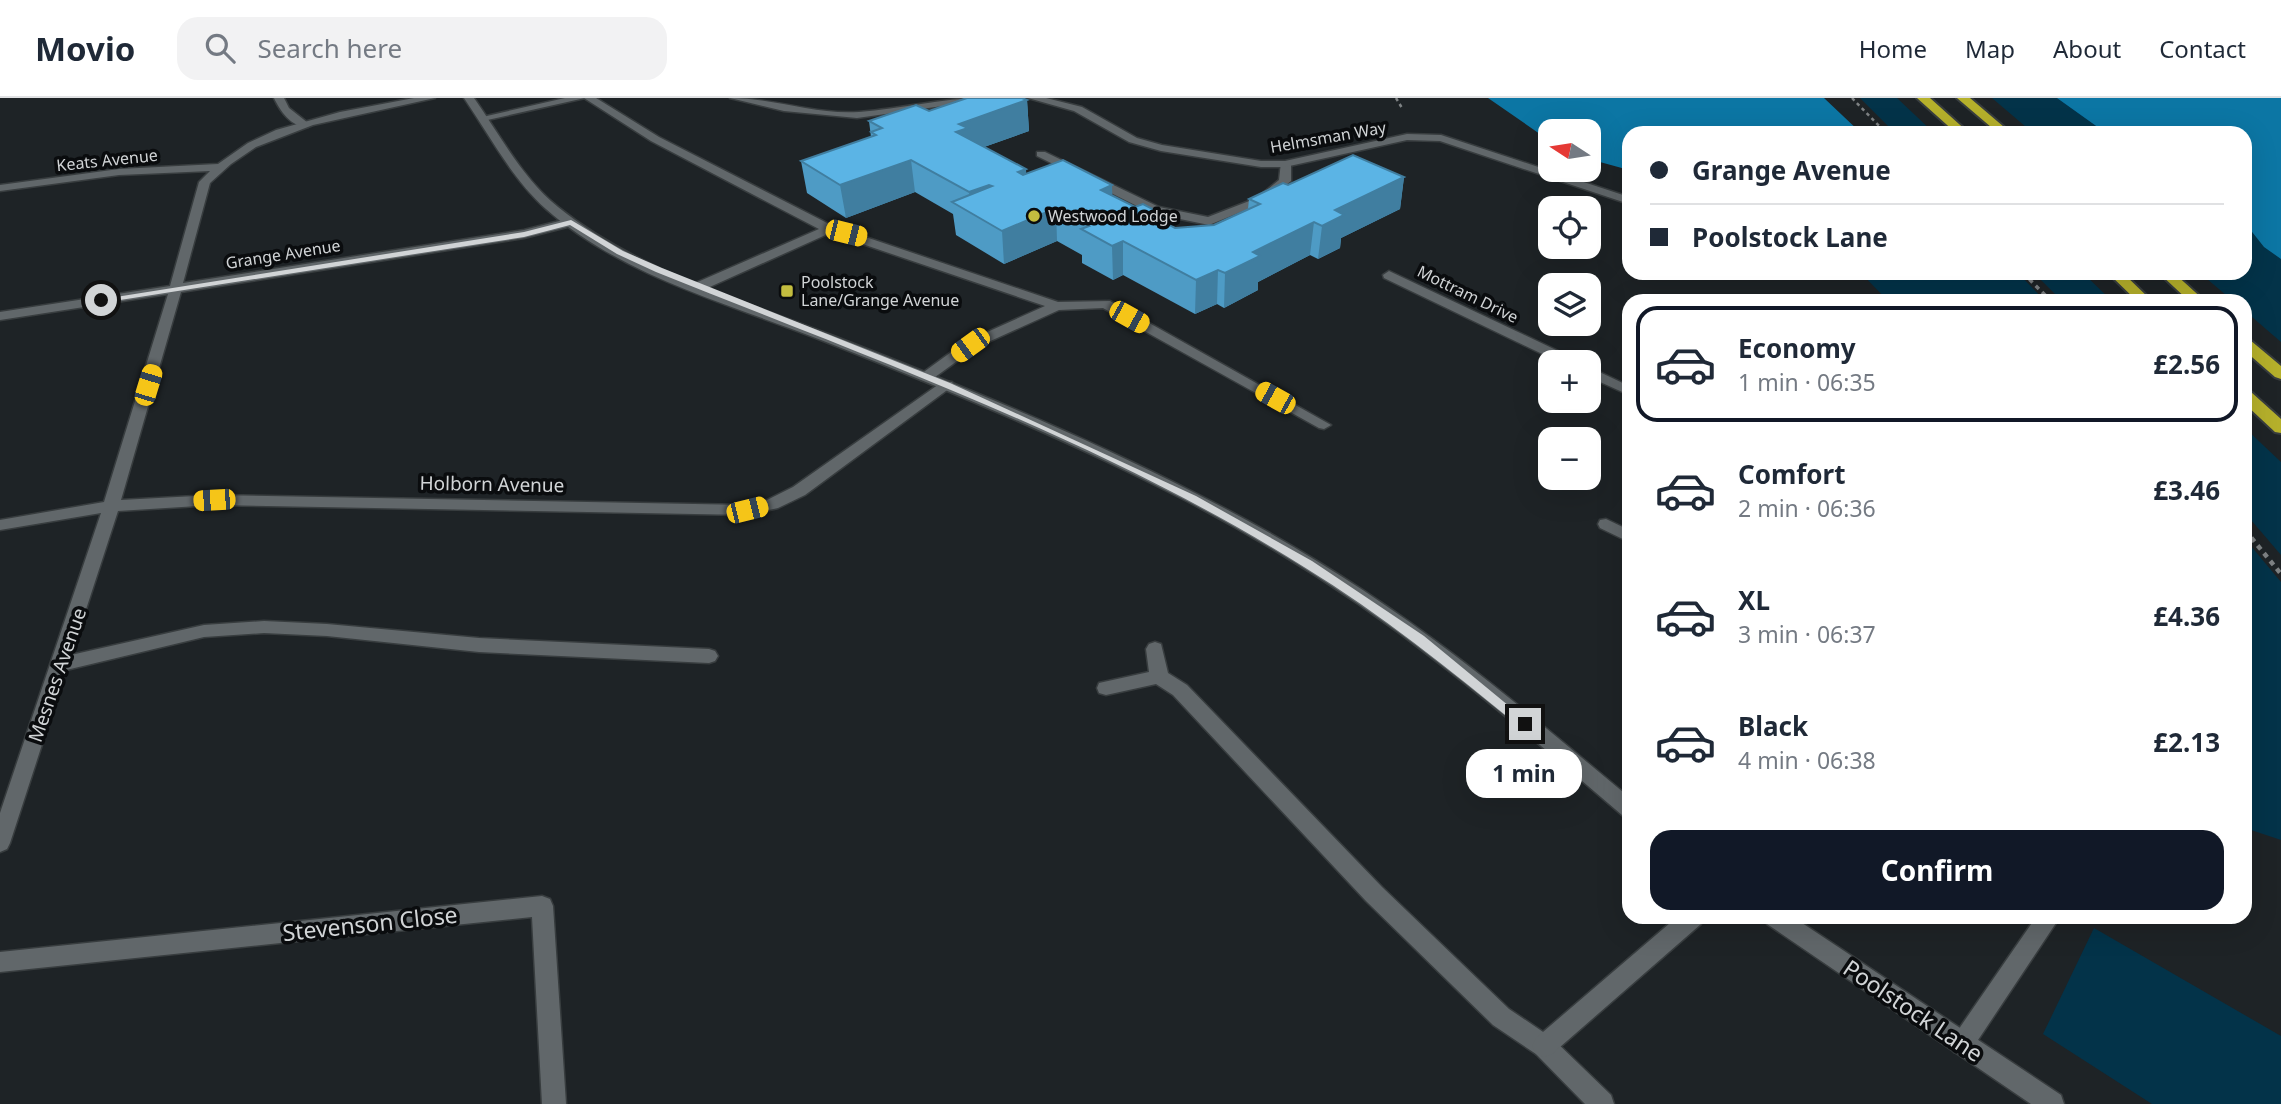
<!DOCTYPE html>
<html lang="en">
<head>
<meta charset="utf-8">
<style>
  body { margin:0; font-family:"Noto Sans",sans-serif; background:#f2f2f3; color:#1f2937; height:100vh; display:flex; flex-direction:column; font-size:26px; white-space:nowrap }
  * { box-sizing:border-box; margin:0 }
  p { font-size:23px; color:#747a83 }
  .icon { flex:none; width:38px; height:38px; fill:none; stroke:currentColor; stroke-width:2; stroke-linecap:round; stroke-linejoin:round }
  .map { position:relative; flex:1; overflow:hidden }
  .side { position:absolute; left:1622px; top:196px; width:630px; height:630px; display:flex; flex-direction:column; background:#fff; border-radius:21px; box-shadow:0 7px 28px #0002 }
  .side>* { flex:none }
  .guide { position:absolute; left:1622px; top:28px; width:630px; height:154px; border-radius:21px; box-shadow:0 7px 28px #0002; display:grid; align-content:center; height:154px; padding:0 28px; background:#fff }
  .needle { width:46px; rotate:282deg }
  .buttons { position:absolute; left:1538px; top:21px; display:grid; gap:14px }
  .buttons a { display:grid; place-items:center; width:63px; height:63px; border-radius:14px; background:#fff; box-shadow:0 7px 28px #0002; font-size:35px }
  .end { position:absolute; width:32px; height:32px; margin:-16px; border:9px solid #d1d4d6; background:#111; box-shadow:0 0 0 4px #111 }
  .from { border-radius:50% }
  .bubble { position:absolute; height:49px; border-radius:21px; background:#fff; box-shadow:0 7px 28px #0002; font-size:23px; font-weight:700; line-height:49px; text-align:center }
  .car { position:absolute; width:21px; height:42px; margin:-21px -10px; border-radius:9px; box-shadow:0 0 5px 2px #0007; background:linear-gradient(#f5c518 24%,#345 0 40%,#f5c518 0 76%,#345 0 86%,#f5c518 0) }
  .guide b { display:flex; align-items:center; gap:24px; height:66px; font-size:26px }
  .guide b+b { border-top:2px solid #e0e1e3 }
  .guide i { width:18px; height:18px; background:#1f2937 }
  ul { padding:12px 0 0; list-style:none }
  li { display:flex; align-items:center; gap:21px; height:116px; margin:0 14px 10px; padding:0 14px; border:4px solid transparent; border-radius:21px }
  li div { flex:1 }
  li b { display:block; font-size:26px }
  li em { font-style:normal; font-weight:700 }
  li.current { border-color:#111827 }
  li>.icon { width:63px; height:63px; stroke-width:1.5 }
  .cta { display:flex; gap:14px; margin-top:auto; padding:14px 28px }
  .cta a { flex:1; height:80px; border-radius:21px; background:#111827; color:#fff; font-size:28px; font-weight:700; line-height:80px; text-align:center }
  header { display:flex; align-items:center; gap:42px; box-sizing:border-box; height:98px; padding:0 35px; background:#fff; border-bottom:2px solid #e0e1e3 }
  header strong { font-size:33px }
  nav { display:flex; gap:38px; margin-inline-start:auto; font-size:24px }
  .search { width:490px; height:63px; background:#f2f2f3; display:flex; align-items:center; gap:18px; box-sizing:border-box; padding:0 24px; border-radius:21px; color:#747a83; font-size:26px }
  .map>svg:first-child { display:block }
</style>
</head>
<body>
<header>
<strong>Movio</strong>
<div class="search"><svg class="icon" aria-label="search" viewBox="0 0 24 24"><circle cx="10" cy="10" r="6"/><path d="M15 15l6 6"/></svg>Search here</div>
<nav><a>Home</a><a>Map</a><a>About</a><a>Contact</a></nav>
</header>
<div class="map">
<svg width="2281" height="1006" viewBox="0 0 2281 1006">
  <rect width="100%" height="100%" fill="#1e2326"/>
  <path fill="#033349" d="M 1860,0 L 1897,0 L 1934,35 L 1895,35 Z
    M 1992,0 L 2281,0 L 2281,244 L 2245,213 L 2245,203 L 2233,203 L 2200,175 L 2245,175 L 2245,35 L 2033,35 Z
    M 1861,175 L 2018,175 L 2045,203 L 1888,203 Z
    M 2034,175 L 2083,175 L 2112,203 L 2062,203 Z
    M 2245,330 L 2281,364 L 2281,457 L 2245,415 Z
    M 2245,441 L 2281,484 L 2281,742 L 2245,730 Z
    M 2094,830 L 2281,938 L 2281,1006 L 2152,1006 L 2043,936 Z"/>
  <path fill="#0c76a4" d="M 1488,0 L 1824,0 L 1861,35 L 1629,35 L 1629,72 L 1589,61 L 1589,33 L 1550,33 L 1550,43 Z
    M 2057,0 L 2281,0 L 2281,161 L 2264,149 L 2245,125 L 2245,35 L 2106,35 Z"/>
  <g fill="none" stroke-linecap="round" stroke-linejoin="round">
    <g stroke="#383d3f" stroke-width="3">
      <path id="service" d="M 274,0 L 284,0 L 289,10 L 308,25 L 308,29 C 292,30 280,13 274,0 Z
        M 584,0 L 596,0 L 659,39 L 833,128 L 1058,204 L 1110,203 L 1331,327 L 1324,331 L 1319,330 L 1103,210 L 1059,212 L 975,250 L 931,282 L 921,282 L 921,276 L 965,244 L 1045,208 L 830,135 L 703,192 L 693,192 L 693,186 L 819,131 L 651,43 Z
        M 1037,54 L 1045,54 L 1159,109 L 1208,119 L 1257,100 L 1279,82 L 1281,64 L 1291,66 L 1291,83 L 1265,104 L 1209,127 L 1151,115 L 1037,58 Z
        M 1606,421 L 1629,432 L 1629,444 L 1600,430 L 1598,426 L 1600,422 Z
        M 264,523 L 327,526 L 479,540 L 709,551 L 715,553 L 718,558 L 715,563 L 709,565 L 479,554 L 327,538 L 264,535 L 204,539 L 62,573 L 55,571 L 53,566 L 55,561 L 62,559 L 204,527 Z
        M 1155,544 L 1161,546 L 1168,575 L 1187,587 L 1382,789 L 1509,911 L 1552,940 L 1611,997 L 1614,1006 L 1585,1006 L 1536,956 L 1493,927 L 1366,803 L 1173,597 L 1156,586 L 1106,597 L 1099,595 L 1097,590 L 1099,585 L 1149,574 L 1146,551 L 1149,546 Z
        M 2036,819 L 2060,819 L 1970,954 L 1962,957 L 1954,954 L 1950,946 L 1954,938 Z"/>
    </g>
    <g stroke="#383d3f" stroke-width="3">
      <path id="minor" d="M 414,0 L 435,0 L 313,27 L 256,49 L 231,66 L 210,85 L 183,185 L 524,132 L 571,120 L 577,124 L 575,127 L 524,140 L 181,194 L 121,402 L 214,397 L 747,407 L 767,402 L 793,389 L 942,284 L 952,284 L 954,287 L 805,397 L 778,410 L 747,417 L 214,407 L 118,413 L 10,745 L 7,751 L 0,754 L 0,715 L 101,415 L 0,432 L 0,422 L 104,404 L 168,196 L 0,222 L 0,214 L 170,188 L 199,84 L 210,73 L 119,77 L 0,93 L 0,87 L 119,71 L 218,66 L 248,45 L 276,32 L 340,14 Z
        M 565,0 L 585,0 L 483,23 L 478,20 Z
        M 730,0 C 773,0 816,17 859,14 C 901,11 941,0 983,0 L 978,3 L 857,20 L 784,13 Z
        M 1028,0 L 1046,0 L 1082,9 L 1137,40 L 1162,47 L 1261,63 L 1285,63 L 1407,36 L 1441,37 L 1629,99 L 1629,106 L 1440,43 L 1407,42 L 1285,69 L 1261,69 L 1161,53 L 1129,44 L 1074,13 Z
        M 1389,173 L 1575,261 L 1577,264 L 1559,264 L 1384,180 L 1383,177 Z
        M 1589,269 L 1629,288 L 1629,297 L 1589,279 Z
        M 542,798 L 550,801 L 553,808 L 566,1006 L 542,1006 L 532,819 L 0,874 L 0,854 Z
        M 1677,819 L 1704,819 L 1701,826 L 1552,956 L 1544,959 L 1536,956 L 1532,948 L 1536,940 Z"/>
    </g>
    <g stroke="#383d3f" stroke-width="3">
      <path id="secondary" d="M 464,0 L 474,0 C 500,37 522,80 558,109 C 636,172 738,201 831,237 C 955,285 1078,335 1197,396 C 1286,441 1373,495 1453,556 C 1514,602 1571,651 1629,699 L 1629,719 L 1622,717 C 1562,666 1503,614 1440,566 C 1360,503 1273,448 1183,401 C 1066,341 944,290 821,242 C 729,206 622,178 546,111 C 512,81 490,38 464,0 Z
        M 1764,819 L 1793,819 L 2061,997 L 2064,1006 L 2031,1006 L 1767,826 Z"/>
    </g>
    <g stroke="#383d3f" stroke-width="4">
      <path id="trunk" d="M 1917,0 L 1930,0 L 1969,35 L 1956,35 Z
        M 1957,0 L 1970,0 L 2011,35 L 1998,35 Z
        M 2108,175 L 2123,175 L 2152,203 L 2137,203 Z
        M 2159,175 L 2174,175 L 2205,203 L 2189,203 Z
        M 2245,241 L 2250,242 L 2281,268 L 2281,281 L 2275,279 L 2245,253 Z
        M 2245,292 L 2251,294 L 2281,321 L 2281,335 L 2275,334 L 2245,306 Z"/>
    </g>
    <path stroke="#7e8284" stroke-width="2.5" stroke-dasharray="3.5 3.5" stroke-linecap="butt" d="M 1396,0 L 1402,10
      M 1852,0 L 1886,35"/>
    <path stroke="#7e8284" stroke-width="3.5" stroke-dasharray="4.5 4.5" stroke-linecap="butt" d="M 2023,175 L 2051,203"/>
    <path stroke="#7e8284" stroke-width="4.5" stroke-dasharray="5 5" stroke-linecap="butt" d="M 2245,432 L 2281,476"/>
    <use href="#service" fill="#61676a" fill-rule="evenodd"/>
    <use href="#minor" fill="#61676a" fill-rule="evenodd"/>
    <use href="#secondary" fill="#61676a" fill-rule="evenodd"/>
    <use href="#trunk" fill="#b5b02b" fill-rule="evenodd"/>
  </g>
  <path fill="#4e9bc5" d="M 1027,2 L 1029,33 L 984,49 L 1026,76 L 1112,87 L 1112,97 L 1175,130 L 1214,127 L 1248,111 L 1249,101 L 1288,87 L 1404,79 L 1400,111 L 1341,140 L 1340,150 L 1318,161 L 1310,157 L 1258,184 L 1258,192 L 1224,210 L 1217,206 L 1195,216 L 1123,177 L 1113,182 L 1082,165 L 1082,157 L 1057,143 L 1004,166 L 956,137 L 953,116 L 915,94 L 846,120 L 807,95 L 801,63 L 871,39 L 869,23 L 929,13 Z"/>
  <path fill="#407ea0" d="M 1027,2 L 1029,33 L 970,54 L 956,34 L 959,26 Z
    M 911,62 L 915,94 L 846,120 L 840,87 Z
    M 1026,71 L 1028,104 L 1018,74 Z
    M 1404,79 L 1400,111 L 1341,140 L 1340,150 L 1318,161 L 1322,128 L 1335,112 Z
    M 989,87 L 992,119 L 971,115 L 969,94 Z
    M 1112,87 L 1113,119 L 1101,92 Z
    M 1056,110 L 1057,143 L 1004,166 L 1002,133 Z
    M 1170,120 L 1169,153 L 1162,123 Z
    M 1314,124 L 1310,157 L 1258,184 L 1258,192 L 1224,210 L 1225,175 L 1253,154 Z
    M 1123,143 L 1123,177 L 1113,182 L 1112,148 Z
    M 1218,172 L 1217,206 L 1195,216 L 1196,182 Z"/>
  <path fill="#5bb4e5" stroke="#407ea0" stroke-width="2" d="M 967,0 L 1022,0 L 1027,2 L 959,26 L 968,30 L 956,34 L 1026,71 L 1018,74 L 1023,77 L 1063,62 L 1112,87 L 1101,92 L 1135,109 L 1143,106 L 1170,120 L 1162,123 L 1175,130 L 1214,127 L 1260,106 L 1249,101 L 1283,85 L 1288,87 L 1353,57 L 1404,79 L 1335,112 L 1344,117 L 1322,128 L 1314,124 L 1253,154 L 1260,158 L 1225,175 L 1218,172 L 1196,182 L 1123,143 L 1112,148 L 1081,131 L 1089,128 L 1056,110 L 1002,133 L 952,104 L 992,88 L 989,87 L 969,94 L 911,62 L 840,87 L 801,63 L 876,37 L 871,34 L 882,30 L 869,23 L 916,7 L 929,13 Z"/>
  <path fill="#d1d4d6" d="M 571,122 L 623,153 L 662,170 L 950,285 L 1196,398 L 1312,463 L 1424,538 L 1531,626 L 1529,629 L 1520,629 C 1450,572 1381,516 1304,469 C 1103,343 876,262 656,174 L 617,156 L 570,127 L 524,139 L 101,205 L 97,202 L 524,134 Z"/>
  <g fill="#c3bd3f" stroke="#0a0c0e" stroke-width="2.5">
    <circle cx="1034" cy="118" r="7"/>
    <rect x="780" y="186" width="14" height="14" rx="3.5"/>
  </g>
  <g text-anchor="middle" stroke-width="7" stroke-linejoin="round" paint-order="stroke">
    <g font-size="16" fill="#d1d4d6" stroke="#0a0c0e">
      <text transform="translate(1328 39) rotate(-10)" y="6">Helmsman Way</text>
      <text transform="translate(107 62) rotate(-6)" y="6">Keats Avenue</text>
      <text transform="translate(283 156) rotate(-9)" y="6">Grange Avenue</text>
      <text transform="translate(1468 196) rotate(26)" y="6">Mottram Drive</text>
    </g>
    <g font-size="16" fill="#d1d4d6" stroke="#0a0c0e" text-anchor="start">
      <text x="1048" y="124">Westwood Lodge</text>
      <text x="801" y="190">Poolstock<tspan x="801" dy="18">Lane/Grange Avenue</tspan></text>
    </g>
    <g font-size="19" fill="#d1d4d6" stroke="#0a0c0e">
      <text transform="translate(492 386) rotate(1)" y="7">Holborn Avenue</text>
      <text transform="translate(57 577) rotate(-71)" y="7">Mesnes Avenue</text>
    </g>
    <g font-size="23" fill="#d1d4d6" stroke="#0a0c0e">
      <text transform="translate(370 826) rotate(-6)" y="8">Stevenson Close</text>
      <text transform="translate(1913 913) rotate(34)" y="8">Poolstock Lane</text>
    </g>
  </g>
</svg>
<div class="buttons">
<a><svg class="needle" viewBox="-14 -14 28 28"><path d="M0-13l5 13h-10z" fill="#e53935"/><path d="M0 13l5-13h-10z" fill="#747a83"/></svg></a>
<a><svg class="icon" aria-label="locate" viewBox="0 0 24 24"><circle cx="12" cy="12" r="6"/><path d="M12 2v4M12 18v4M2 12h4M18 12h4"/></svg></a>
<a><svg class="icon" aria-label="layers" viewBox="0 0 24 24"><path d="M12 4l9 5-9 5-9-5zM3 14l9 5 9-5"/></svg></a>
<a>+</a>
<a>−</a>
</div>
<i class="end from" style="left:101px;top:202px"></i>
<i class="end" style="left:1525px;top:626px"></i>
<div class="bubble" style="left:1466px;top:651px;width:116px">1 min</div>
<i class="car" style="left:846px;top:135px;rotate:104deg"></i>
<i class="car" style="left:1129px;top:219px;rotate:119deg"></i>
<i class="car" style="left:970px;top:247px;rotate:234deg"></i>
<i class="car" style="left:148px;top:287px;rotate:17deg"></i>
<i class="car" style="left:1275px;top:300px;rotate:299deg"></i>
<i class="car" style="left:214px;top:402px;rotate:267deg"></i>
<i class="car" style="left:747px;top:412px;rotate:76deg"></i>
<div class="guide">
<b><i class="from"></i>Grange Avenue</b>
<b><i></i>Poolstock Lane</b>
</div>
<section class="side">
<ul>
<li class="current"><svg class="icon" aria-label="car" viewBox="0 0 24 24"><path d="M5 17H2v-5l4-1 3-4h7l3 4 3 1v5h-3M9 17h6M6 11h13"/><circle cx="7" cy="17" r="2"/><circle cx="17" cy="17" r="2"/></svg><div><b>Economy</b><p>1 min · 06:35</p></div><em>£2.56</em></li>
<li><svg class="icon" aria-label="car" viewBox="0 0 24 24"><path d="M5 17H2v-5l4-1 3-4h7l3 4 3 1v5h-3M9 17h6M6 11h13"/><circle cx="7" cy="17" r="2"/><circle cx="17" cy="17" r="2"/></svg><div><b>Comfort</b><p>2 min · 06:36</p></div><em>£3.46</em></li>
<li><svg class="icon" aria-label="car" viewBox="0 0 24 24"><path d="M5 17H2v-5l4-1 3-4h7l3 4 3 1v5h-3M9 17h6M6 11h13"/><circle cx="7" cy="17" r="2"/><circle cx="17" cy="17" r="2"/></svg><div><b>XL</b><p>3 min · 06:37</p></div><em>£4.36</em></li>
<li><svg class="icon" aria-label="car" viewBox="0 0 24 24"><path d="M5 17H2v-5l4-1 3-4h7l3 4 3 1v5h-3M9 17h6M6 11h13"/><circle cx="7" cy="17" r="2"/><circle cx="17" cy="17" r="2"/></svg><div><b>Black</b><p>4 min · 06:38</p></div><em>£2.13</em></li>
</ul>
<div class="cta"><a>Confirm</a></div>
</section>
</div>
</body>
</html>
